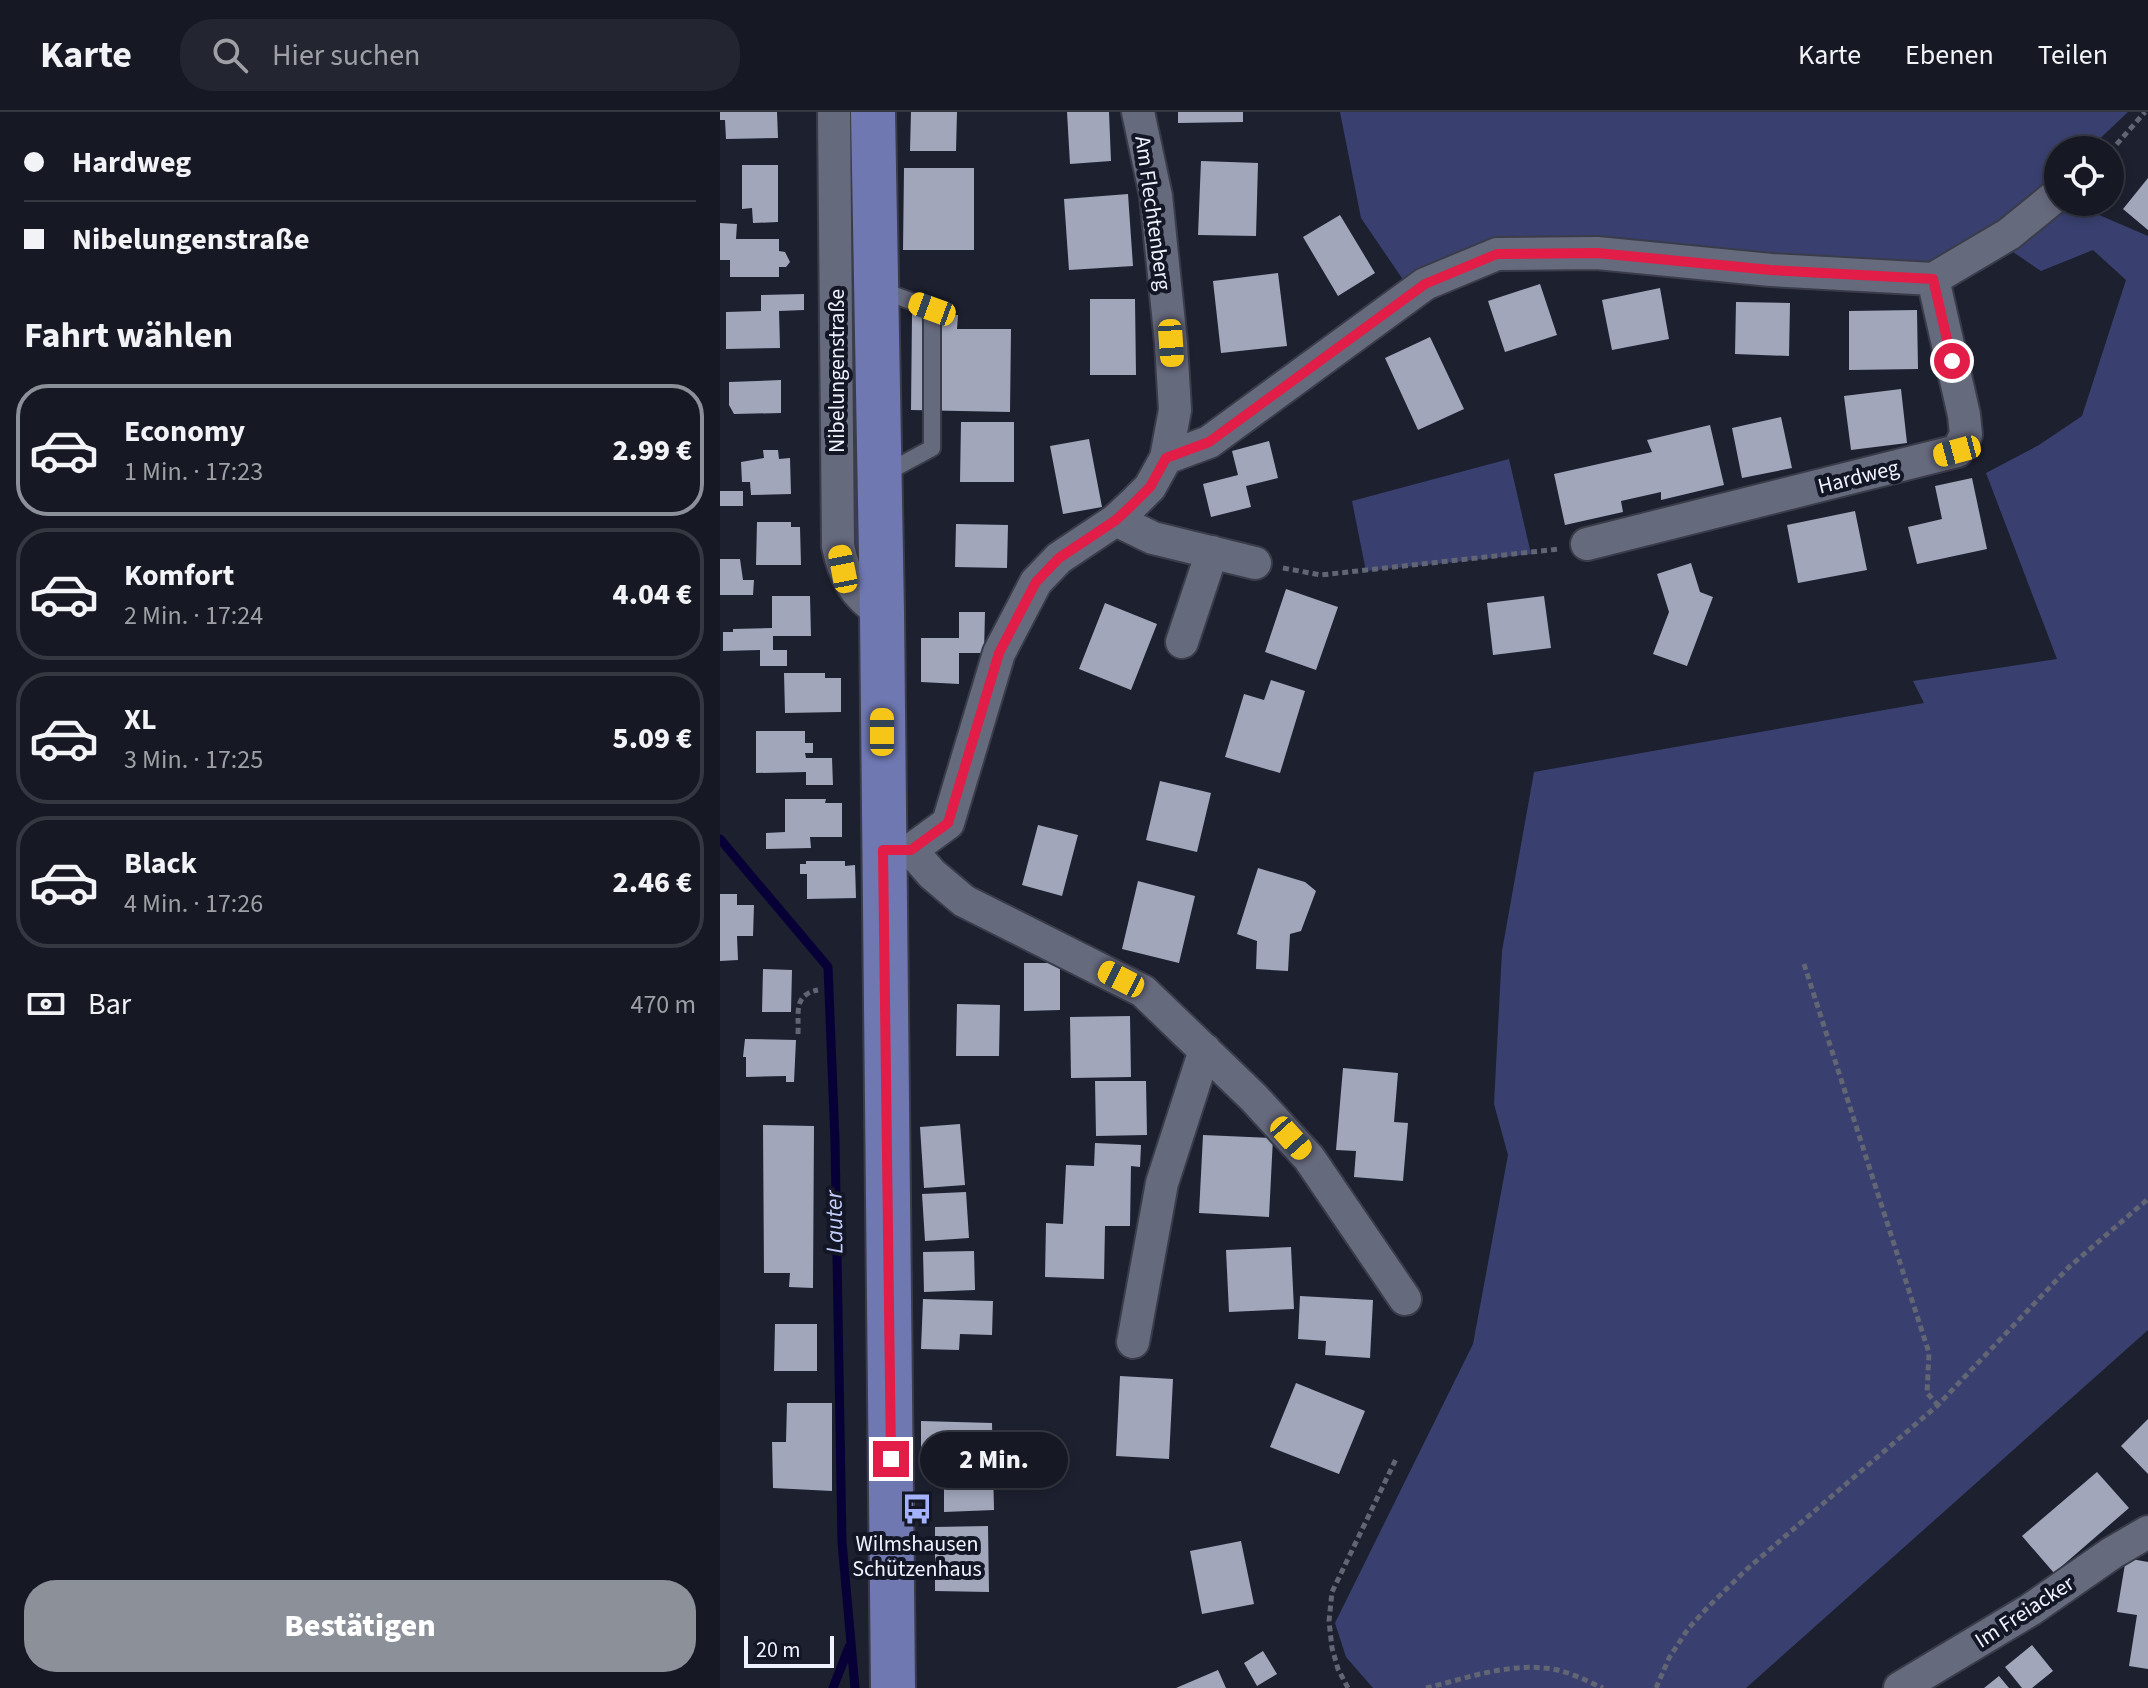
<!DOCTYPE html>
<html lang="de">
<head>
<meta charset="utf-8">
<style>
  body { margin:0; font-family:"Source Sans 3",sans-serif; background:#232530; color:#f1f3f6; height:100vh; display:flex; flex-direction:column; font-size:30px; white-space:nowrap }
  * { box-sizing:border-box; margin:0 }
  p { font-size:26px; color:#9ea0a6 }
  .icon { flex:none; width:44px; height:44px; fill:none; stroke:currentColor; stroke-width:2; stroke-linecap:round; stroke-linejoin:round }
  .map { position:relative; flex:1; overflow:hidden }
  .sheet { display:flex; flex-direction:column; background:#161823; width:720px }
  .sheet>* { flex:none }
  .top-card { display:grid; align-content:center; height:176px; padding:0 24px; background:#161823 }
  .buttons { position:absolute; left:1324px; top:24px; display:grid; gap:16px }
  .buttons a { display:grid; place-items:center; width:80px; height:80px; border-radius:50%; background:#161823; box-shadow:0 4px 12px #0003,0 0 0 2px #353741; font-size:40px }
  .scale { position:absolute; left:24px; bottom:20px; width:90px; box-sizing:border-box; padding-left:8px; border:4px solid #f0f2fe; border-top:0; font-size:22px; line-height:28px; white-space:nowrap; color:#f0f2fe; -webkit-text-stroke:6px #131625; paint-order:stroke }
  .end { position:absolute; width:36px; height:36px; margin:-18px; border:10px solid #e11d48; background:#fff; box-shadow:0 0 0 4px #fff }
  .from { border-radius:50% }
  .bubble { position:absolute; height:56px; border-radius:28px; background:#161823; box-shadow:0 4px 12px #0003,0 0 0 2px #353741; font-size:26px; font-weight:800; line-height:56px; text-align:center }
  .car { position:absolute; width:24px; height:48px; margin:-24px -12px; border-radius:10px; box-shadow:0 0 6px 2px #0007; background:linear-gradient(#f5c518 24%,#345 0 40%,#f5c518 0 76%,#345 0 86%,#f5c518 0) }
  .top-card b { display:flex; align-items:center; gap:28px; height:76px; font-size:30px }
  .top-card b+b { border-top:2px solid #353741 }
  .top-card i { width:20px; height:20px; background:#f1f3f6 }
  ul { padding:0; list-style:none }
  li { display:flex; align-items:center; gap:24px; height:132px; margin:0 16px 12px; padding:0 8px; border:4px solid #353741; border-radius:32px }
  li div { flex:1 }
  li b { display:block; font-size:30px }
  li em { font-style:normal; font-weight:800 }
  li.on { border-color:#8c9099 }
  li>.icon { width:72px; height:72px; stroke-width:1.5 }
  h2 { padding:0 24px; font-size:36px; line-height:96px }
  .pay { display:flex; align-items:center; gap:20px; height:88px; padding:0 24px; font-size:30px }
  .pay p { margin-inline-start:auto }
  .primary-button { display:flex; gap:16px; margin-top:auto; padding:16px 24px }
  .primary-button a { flex:1; height:92px; border-radius:32px; background:#8c9099; color:#fff; font-size:32px; font-weight:800; line-height:92px; text-align:center }
  header { display:flex; align-items:center; gap:48px; box-sizing:border-box; height:112px; padding:0 40px; background:#161823; border-bottom:2px solid #353741 }
  header strong { font-size:38px }
  nav { display:flex; gap:44px; margin-inline-start:auto; font-size:28px }
  .search { width:560px; height:72px; background:#232530; display:flex; align-items:center; gap:20px; box-sizing:border-box; padding:0 28px; border-radius:32px; color:#9ea0a6; font-size:30px }
  main { display:flex; flex:1; min-height:0 }
  .map>svg:first-child { display:block }
</style>
</head>
<body>
<header>
<strong>Karte</strong>
<div class="search"><svg class="icon" aria-label="search" viewBox="0 0 24 24"><circle cx="10" cy="10" r="6"/><path d="M15 15l6 6"/></svg>Hier suchen</div>
<nav><a>Karte</a><a>Ebenen</a><a>Teilen</a></nav>
</header>
<main>
<section class="sheet">
<div class="top-card">
<b><i class="from"></i>Hardweg</b>
<b><i></i>Nibelungenstraße</b>
</div>
<h2>Fahrt wählen</h2>
<ul>
<li class="on"><svg class="icon" aria-label="car" viewBox="0 0 24 24"><path d="M5 17H2v-5l4-1 3-4h7l3 4 3 1v5h-3M9 17h6M6 11h13"/><circle cx="7" cy="17" r="2"/><circle cx="17" cy="17" r="2"/></svg><div><b>Economy</b><p>1 Min. · 17:23</p></div><em>2.99 €</em></li>
<li><svg class="icon" aria-label="car" viewBox="0 0 24 24"><path d="M5 17H2v-5l4-1 3-4h7l3 4 3 1v5h-3M9 17h6M6 11h13"/><circle cx="7" cy="17" r="2"/><circle cx="17" cy="17" r="2"/></svg><div><b>Komfort</b><p>2 Min. · 17:24</p></div><em>4.04 €</em></li>
<li><svg class="icon" aria-label="car" viewBox="0 0 24 24"><path d="M5 17H2v-5l4-1 3-4h7l3 4 3 1v5h-3M9 17h6M6 11h13"/><circle cx="7" cy="17" r="2"/><circle cx="17" cy="17" r="2"/></svg><div><b>XL</b><p>3 Min. · 17:25</p></div><em>5.09 €</em></li>
<li><svg class="icon" aria-label="car" viewBox="0 0 24 24"><path d="M5 17H2v-5l4-1 3-4h7l3 4 3 1v5h-3M9 17h6M6 11h13"/><circle cx="7" cy="17" r="2"/><circle cx="17" cy="17" r="2"/></svg><div><b>Black</b><p>4 Min. · 17:26</p></div><em>2.46 €</em></li>
</ul>
<div class="pay"><svg class="icon" aria-label="cash" viewBox="0 0 24 24"><path d="M3 7h18v10H3z"/><circle cx="12" cy="12" r="2"/></svg>Bar<p>470 m</p></div>
<div class="primary-button"><a>Bestätigen</a></div>
</section>
<div class="map">
<svg width="1428" height="1576" viewBox="0 0 1428 1576">
  <rect width="100%" height="100%" fill="#1d202f"/>
  <path fill="#39406f" d="M 124,0 L 140,0 L 146,463 L 130,463 Z
    M 620,0 L 1408,0 L 1368,38 L 1338,38 L 1338,66 L 1297,105 L 1209,152 L 977,143 L 843,128 L 686,172 L 641,106 Z
    M 1349,90 L 1428,124 L 1428,1218 L 1026,1576 L 653,1576 L 626,1545 L 615,1511 L 753,1232 L 788,1043 L 774,992 L 782,839 L 814,660 L 1204,591 L 1193,569 L 1337,547 L 1266,361 L 1319,333 L 1362,304 L 1406,168 L 1373,138 L 1321,159 L 1290,138 Z
    M 789,347 L 811,442 L 646,459 L 632,389 Z"/>
  <g fill="none" stroke-linecap="round" stroke-linejoin="round">
    <path stroke="#070036" stroke-width="9" d="M 0,727 L 108,855 L 115,1029 L 122,1430 L 135,1576
      M 113,1576 L 129,1535"/>
  </g>
  <path fill="#a2a6bb" d="M 0,0 L 57,0 L 58,26 L 6,27 L 5,8 L 0,8 Z
    M 191,0 L 237,0 L 236,39 L 190,39 Z
    M 347,0 L 389,0 L 391,49 L 350,52 Z
    M 458,0 L 523,0 L 523,10 L 458,11 Z
    M 481,49 L 538,51 L 536,124 L 478,123 Z
    M 22,53 L 58,53 L 58,110 L 33,111 L 32,96 L 22,97 Z
    M 184,56 L 254,56 L 254,138 L 183,138 Z
    M 1428,66 L 1428,118 L 1403,97 Z
    M 408,82 L 413,154 L 349,158 L 344,87 Z
    M 620,103 L 655,161 L 618,184 L 583,125 Z
    M 0,111 L 17,112 L 16,127 L 59,127 L 59,139 L 65,140 L 70,150 L 66,155 L 59,155 L 59,165 L 10,165 L 10,148 L 0,148 Z
    M 558,161 L 567,234 L 501,241 L 493,169 Z
    M 820,172 L 837,223 L 785,240 L 768,189 Z
    M 940,176 L 949,227 L 892,238 L 882,188 Z
    M 84,182 L 84,198 L 59,199 L 60,236 L 6,237 L 6,200 L 41,199 L 41,183 Z
    M 370,187 L 415,187 L 416,263 L 370,263 Z
    M 1016,190 L 1070,191 L 1069,244 L 1015,242 Z
    M 1197,198 L 1198,257 L 1129,258 L 1129,199 Z
    M 192,202 L 238,203 L 237,217 L 291,217 L 290,300 L 191,298 Z
    M 710,225 L 744,297 L 698,318 L 665,246 Z
    M 61,268 L 61,301 L 14,302 L 9,293 L 9,270 Z
    M 1181,277 L 1187,331 L 1131,338 L 1124,284 Z
    M 1061,305 L 1072,356 L 1022,366 L 1012,316 Z
    M 241,310 L 294,310 L 294,370 L 240,370 Z
    M 990,313 L 1004,373 L 941,388 L 941,380 L 901,389 L 903,400 L 845,413 L 834,362 L 932,340 L 927,328 Z
    M 369,327 L 382,395 L 343,402 L 330,334 Z
    M 549,329 L 558,366 L 526,374 L 531,395 L 491,405 L 483,372 L 518,363 L 512,339 Z
    M 43,338 L 58,338 L 59,347 L 70,346 L 71,382 L 31,383 L 30,370 L 22,370 L 21,350 L 44,346 Z
    M 1252,366 L 1267,437 L 1197,452 L 1188,415 L 1222,407 L 1215,374 Z
    M 0,379 L 23,379 L 23,394 L 0,394 Z
    M 1135,399 L 1147,458 L 1078,471 L 1067,413 Z
    M 37,410 L 71,410 L 71,415 L 80,415 L 81,453 L 36,453 Z
    M 236,412 L 288,413 L 287,456 L 235,455 Z
    M 0,447 L 20,447 L 23,468 L 34,468 L 33,483 L 0,483 Z
    M 971,451 L 980,480 L 993,485 L 967,554 L 933,542 L 949,500 L 937,462 Z
    M 566,477 L 618,495 L 596,558 L 545,540 Z
    M 52,484 L 90,484 L 91,524 L 53,524 L 53,538 L 67,538 L 67,554 L 40,554 L 40,538 L 3,539 L 3,520 L 13,520 L 13,517 L 52,516 Z
    M 824,484 L 831,536 L 773,543 L 767,491 Z
    M 385,491 L 437,512 L 411,578 L 359,557 Z
    M 239,500 L 265,500 L 264,541 L 239,541 L 239,572 L 201,570 L 201,526 L 239,526 Z
    M 64,561 L 105,561 L 105,566 L 121,566 L 121,600 L 65,601 Z
    M 551,568 L 585,579 L 560,661 L 505,645 L 524,582 L 544,588 Z
    M 36,619 L 85,619 L 85,631 L 93,631 L 93,641 L 85,641 L 86,646 L 112,646 L 113,673 L 86,673 L 86,660 L 36,661 Z
    M 440,669 L 491,681 L 477,740 L 426,728 Z
    M 65,687 L 106,687 L 105,691 L 122,691 L 122,725 L 90,725 L 91,736 L 46,737 L 46,721 L 65,720 Z
    M 318,713 L 358,723 L 342,784 L 302,773 Z
    M 86,749 L 125,749 L 125,754 L 135,753 L 136,786 L 87,787 L 87,762 L 80,762 L 80,752 L 86,752 Z
    M 538,756 L 585,770 L 596,779 L 581,819 L 570,822 L 568,859 L 536,857 L 537,829 L 517,822 Z
    M 418,769 L 475,784 L 459,851 L 402,837 Z
    M 0,782 L 17,782 L 17,793 L 34,793 L 33,824 L 17,824 L 18,848 L 0,849 Z
    M 304,851 L 340,851 L 340,898 L 304,899 Z
    M 43,857 L 72,858 L 71,900 L 42,900 Z
    M 237,892 L 280,893 L 279,944 L 236,944 Z
    M 410,904 L 411,965 L 351,966 L 350,905 Z
    M 25,927 L 76,928 L 74,970 L 66,970 L 66,964 L 26,965 L 26,945 L 23,945 Z
    M 623,956 L 678,961 L 674,1010 L 688,1011 L 683,1069 L 634,1065 L 636,1039 L 616,1038 Z
    M 375,969 L 426,969 L 427,1023 L 376,1024 Z
    M 240,1012 L 245,1073 L 204,1076 L 200,1015 Z
    M 43,1013 L 94,1014 L 93,1176 L 69,1175 L 70,1161 L 44,1161 Z
    M 483,1023 L 553,1026 L 549,1105 L 479,1101 Z
    M 375,1031 L 421,1033 L 420,1055 L 411,1054 L 410,1114 L 385,1114 L 384,1167 L 325,1165 L 326,1111 L 343,1112 L 346,1053 L 374,1054 Z
    M 246,1080 L 249,1126 L 205,1129 L 202,1082 Z
    M 571,1135 L 574,1197 L 509,1200 L 506,1138 Z
    M 254,1139 L 255,1178 L 204,1180 L 203,1140 Z
    M 580,1184 L 653,1188 L 650,1246 L 605,1243 L 606,1229 L 578,1227 Z
    M 203,1187 L 273,1189 L 272,1223 L 240,1222 L 239,1238 L 201,1237 Z
    M 55,1212 L 97,1212 L 97,1259 L 54,1259 Z
    M 400,1264 L 453,1267 L 449,1347 L 396,1344 Z
    M 576,1271 L 645,1299 L 619,1362 L 550,1335 Z
    M 67,1291 L 112,1291 L 112,1379 L 53,1376 L 52,1330 L 66,1330 Z
    M 1428,1307 L 1428,1362 L 1401,1334 Z
    M 201,1309 L 272,1311 L 274,1398 L 224,1400 L 224,1351 L 201,1351 Z
    M 1377,1360 L 1409,1396 L 1334,1461 L 1302,1424 Z
    M 268,1414 L 269,1480 L 215,1479 L 215,1415 Z
    M 521,1429 L 534,1492 L 482,1502 L 470,1439 Z
    M 1406,1446 L 1428,1450 L 1428,1557 L 1409,1554 L 1417,1503 L 1397,1500 Z
    M 1312,1533 L 1333,1559 L 1312,1576 L 1302,1576 L 1285,1555 Z
    M 543,1539 L 557,1562 L 537,1574 L 524,1551 Z
    M 498,1558 L 506,1576 L 456,1576 Z
    M 1279,1564 L 1289,1576 L 1264,1576 Z"/>
  <g fill="none" stroke-linecap="round" stroke-linejoin="round">
    <g stroke="#3a3c4a" stroke-width="20">
      <path id="service" d="M 161,178 L 212,197 L 212,336 L 164,362"/>
    </g>
    <g stroke="#3a3c4a" stroke-width="36">
      <path id="minor" d="M 114,0 L 118,434 C 124,464 135,484 162,501
        M 418,0 L 436,84 L 451,231 L 455,298 L 446,346
        M 396,408 L 433,426 L 535,451
        M 867,432 L 1237,339 L 1246,323 L 1244,303 L 1213,167
        M 462,530 L 492,440
        M 163,738 L 191,738 L 228,711 L 279,541 L 316,470 L 339,446 L 396,408 L 412,393 L 430,375 L 446,346 L 489,330 L 705,172 L 777,142 L 877,141 L 1051,158 L 1213,167 L 1289,122 L 1338,82
        M 191,738 L 212,762 L 244,789 L 423,879 L 534,986 L 589,1046 L 685,1187
        M 413,1230 L 442,1071 L 485,938
        M 1180,1576 L 1310,1498 L 1392,1441 L 1428,1420"/>
    </g>
    <g stroke="#3a3c4a" stroke-width="48">
      <path id="primary" d="M 153,0 L 162,501 L 173,1576"/>
    </g>
    <path stroke="#626573" stroke-width="5" stroke-dasharray="6 4" stroke-linecap="butt" d="M 1390,40 L 1425,0
      M 563,456 L 601,463 L 839,437
      M 1084,852 L 1209,1241 L 1207,1281 L 1218,1293
      M 78,922 C 79,900 73,883 98,878
      M 628,1576 L 618,1557 L 612,1536 L 609,1509 L 612,1480 L 676,1347
      M 706,1576 C 744,1567 784,1552 824,1556 C 844,1557 865,1568 883,1576
      M 936,1576 L 949,1546 L 968,1517 L 987,1496 L 1027,1457 L 1218,1293 L 1349,1155 L 1428,1087"/>
    <use href="#service" stroke="#666a7d" stroke-width="16"/>
    <use href="#minor" stroke="#666a7d" stroke-width="32"/>
    <use href="#primary" stroke="#6f78b1" stroke-width="44"/>
  </g>
  <g fill="none" stroke-linecap="round" stroke-linejoin="round">
    <path stroke="#e11d48" stroke-width="10" d="M 171,1347 L 163,738 L 191,738 L 228,711 L 279,541 L 316,470 L 339,446 L 396,408 L 412,393 L 430,375 L 446,346 L 489,330 L 705,172 L 777,142 L 877,141 L 1051,158 L 1213,167 L 1232,249"/>
  </g>
  <defs>
    <g id="bus-bare" transform="scale(2.4)"><path d="M-5-6H5V4H4V6H2V4H-2V6H-4V4H-5ZM-3.5-4V0h7V-4ZM-3.5 1.2v1.5H-2V1.2ZM2 1.2v1.5H3.5V1.2Z" fill="#a4b2fc" stroke="#131625" stroke-width="2.5" paint-order="stroke"/></g>
  </defs>
  <g fill-rule="evenodd">
    <use href="#bus-bare" x="197" y="1397"/>
  </g>
  <g text-anchor="middle" stroke-width="8" stroke-linejoin="round" paint-order="stroke">
    <g font-size="22" fill="#f0f2fe" stroke="#131625">
      <text transform="translate(434 101) rotate(82)" y="8">Am Flechtenberg</text>
      <text transform="translate(116 259) rotate(-90)" y="8">Nibelungenstraße</text>
      <text transform="translate(1138 364) rotate(-14)" y="8">Hardweg</text>
      <text transform="translate(1304 1499) rotate(-33)" y="8">Im Freiacker</text>
    </g>
    <g font-size="22" fill="#f0f2fe" stroke="#131625">
      <text x="197" y="1439">Wilmshausen<tspan x="197" dy="25">Schützenhaus</tspan></text>
    </g>
    <g font-size="24" font-style="italic" fill="#c5cffc" stroke="#131625">
      <text transform="translate(114 1110) rotate(-91)" y="8">Lauter</text>
    </g>
  </g>
</svg>
<div class="buttons">
<a><svg class="icon" aria-label="locate" viewBox="0 0 24 24"><circle cx="12" cy="12" r="6"/><path d="M12 2v4M12 18v4M2 12h4M18 12h4"/></svg></a>
</div>
<div class="scale">20 m</div>
<i class="end from" style="left:1232px;top:249px"></i>
<i class="end" style="left:171px;top:1347px"></i>
<div class="bubble" style="left:200px;top:1320px;width:148px">2 Min.</div>
<i class="car" style="left:212px;top:197px;rotate:290deg"></i>
<i class="car" style="left:451px;top:231px;rotate:176deg"></i>
<i class="car" style="left:1237px;top:339px;rotate:255deg"></i>
<i class="car" style="left:123px;top:457px;rotate:349deg"></i>
<i class="car" style="left:162px;top:620px;rotate:0deg"></i>
<i class="car" style="left:401px;top:867px;rotate:297deg"></i>
<i class="car" style="left:571px;top:1026px;rotate:138deg"></i>
</div>
</main>
</body>
</html>
